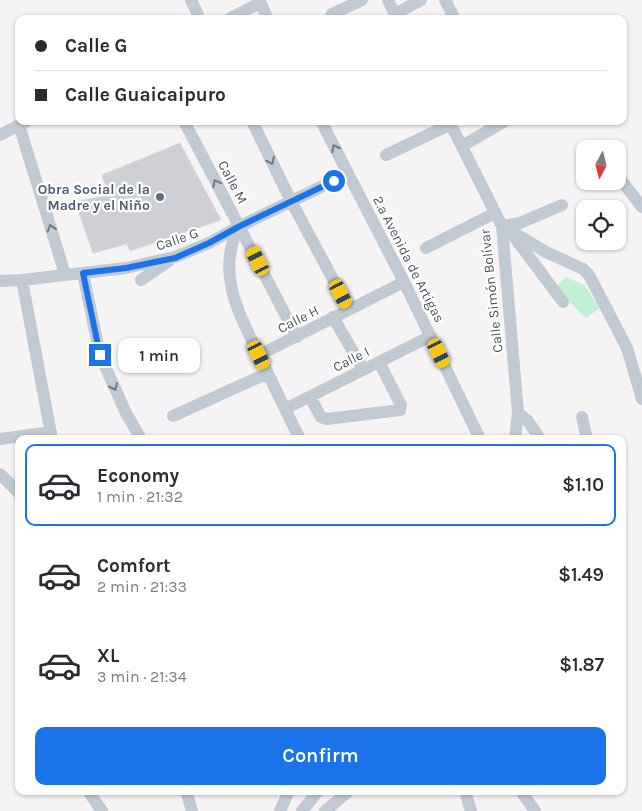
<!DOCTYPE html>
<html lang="en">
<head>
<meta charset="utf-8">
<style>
  body { margin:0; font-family:Karla,sans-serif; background:#f7f7f7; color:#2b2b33; height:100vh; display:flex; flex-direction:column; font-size:19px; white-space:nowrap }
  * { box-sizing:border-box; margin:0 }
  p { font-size:16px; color:#7c7c81 }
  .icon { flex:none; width:28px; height:28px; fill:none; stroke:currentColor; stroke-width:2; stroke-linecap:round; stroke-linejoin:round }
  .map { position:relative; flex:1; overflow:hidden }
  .sheet { position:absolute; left:15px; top:435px; width:611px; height:360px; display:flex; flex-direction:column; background:#fff; border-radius:10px; box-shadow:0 1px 4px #0004 }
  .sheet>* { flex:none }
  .guide { position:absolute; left:15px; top:15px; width:612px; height:110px; border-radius:10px; box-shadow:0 1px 4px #0004; display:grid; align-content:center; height:110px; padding:0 20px; background:#fff }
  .needle { width:32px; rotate:187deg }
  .controls { position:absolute; left:576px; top:140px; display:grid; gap:10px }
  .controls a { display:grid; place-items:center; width:50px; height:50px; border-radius:10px; background:#fff; box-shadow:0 1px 4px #0004; font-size:25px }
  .end { position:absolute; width:22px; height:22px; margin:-11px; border:6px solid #1a73e8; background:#fff; box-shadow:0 0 0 2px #fff }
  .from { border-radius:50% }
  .bubble { position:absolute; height:35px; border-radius:10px; background:#fff; box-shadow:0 1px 4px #0004; font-size:16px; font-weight:600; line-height:35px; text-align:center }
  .car { position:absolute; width:15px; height:30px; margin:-15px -8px; border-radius:6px; box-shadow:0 0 4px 1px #0007; background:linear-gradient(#f5c518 24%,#345 0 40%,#f5c518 0 76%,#345 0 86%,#f5c518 0) }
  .guide b { display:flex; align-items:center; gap:18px; height:48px; font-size:19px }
  .guide b+b { border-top:1px solid #e1e1e2 }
  .guide i { width:12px; height:12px; background:#2b2b33 }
  ul { padding:9px 0 0; list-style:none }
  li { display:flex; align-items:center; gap:15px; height:82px; margin:0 10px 8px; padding:0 10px; border:2px solid transparent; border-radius:10px }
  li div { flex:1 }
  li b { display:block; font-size:19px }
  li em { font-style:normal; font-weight:600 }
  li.selected { border-color:#1a73e8 }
  li>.icon { width:45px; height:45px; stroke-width:1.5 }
  .cta { display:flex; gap:10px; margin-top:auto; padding:10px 20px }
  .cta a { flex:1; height:58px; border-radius:10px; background:#1a73e8; color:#fff; font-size:20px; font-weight:600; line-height:58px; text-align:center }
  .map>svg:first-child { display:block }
</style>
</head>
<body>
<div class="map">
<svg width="642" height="811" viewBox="0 0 642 811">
  <rect width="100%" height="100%" fill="#f5f3f3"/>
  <path fill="#c3f1d5" d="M 566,277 L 584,285 L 600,308 L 586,318 L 555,288 Z"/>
  <path fill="#cdcfd5" stroke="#d7d9de" d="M 180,143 L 221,220 L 130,251 L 127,244 L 93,253 L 75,202 L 109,195 L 102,175 Z"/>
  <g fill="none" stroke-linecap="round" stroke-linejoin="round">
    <path stroke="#c1cad2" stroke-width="12" d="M 191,0 L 200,19
      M 259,0 L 268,19
      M 388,0 L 397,19
      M 445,0 L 455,19
      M 395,14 L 421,0
      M 229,19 L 260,3
      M 329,19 L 332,14 L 362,0
      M 184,121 L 297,337
      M 252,121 L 291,201 L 349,309
      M 321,121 L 404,282 L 480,439
      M 449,121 L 502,226 L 518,413 L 515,439
      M 19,125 L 65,274
      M 0,135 L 27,121
      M 462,146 L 505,121
      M 386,155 L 451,124
      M 618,176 L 642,207
      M 502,226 L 546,252 L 583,269 L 589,275 L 627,348 L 642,399
      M 502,226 L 520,223 L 562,205
      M 239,227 C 214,275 242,319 263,363 C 275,388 287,414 300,439
      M 512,234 L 563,302
      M 426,248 L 495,213
      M 83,273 L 100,355 L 126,413 L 141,439
      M 22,280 L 52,439
      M 141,280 L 170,260
      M 0,281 L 22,280 L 126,268 L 175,257 L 209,243 L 240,226 L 348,174
      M 333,317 L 363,369
      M 259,355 L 404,282
      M 310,397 L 321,417 L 327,419 L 400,410 L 401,405 L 379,362
      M 285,409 L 431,336
      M 518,413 L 528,421 L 540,439
      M 173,416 L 268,373
      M 582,417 L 587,439
      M 0,439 L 51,432
      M 0,474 L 19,493
      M 88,791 L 102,811
      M 186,791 L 192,811
      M 465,791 L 471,811
      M 521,791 L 535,811
      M 280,811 L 289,791
      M 302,811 L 318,791
      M 325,811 L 349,791"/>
  </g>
  <defs><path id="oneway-chevron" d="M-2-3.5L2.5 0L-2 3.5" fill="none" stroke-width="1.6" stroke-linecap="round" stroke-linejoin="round" transform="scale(1.25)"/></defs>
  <g stroke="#6e7983">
    <use href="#oneway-chevron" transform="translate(335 148) rotate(-117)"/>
    <use href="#oneway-chevron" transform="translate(271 161) rotate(64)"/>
    <use href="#oneway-chevron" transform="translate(216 183) rotate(-118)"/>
    <use href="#oneway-chevron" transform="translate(51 228) rotate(-107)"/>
    <use href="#oneway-chevron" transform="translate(114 387) rotate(66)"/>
  </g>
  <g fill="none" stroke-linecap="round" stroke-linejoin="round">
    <path stroke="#1a73e8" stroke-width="6" d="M 100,355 L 83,273 L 126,268 L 175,258 L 209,243 L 240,226 L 334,181"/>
  </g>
  <circle fill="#5c6f8a" stroke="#fff" stroke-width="2" cx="160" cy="197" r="5"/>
  <g text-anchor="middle" stroke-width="4.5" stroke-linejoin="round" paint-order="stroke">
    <g font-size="14" fill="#4a5661" stroke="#fff">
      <text transform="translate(233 182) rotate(62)" y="5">Calle M</text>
      <text transform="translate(177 239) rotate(-19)" y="5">Calle G</text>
      <text transform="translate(409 259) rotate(63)" y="5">2.ª Avenida de Artigas</text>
      <text transform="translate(491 291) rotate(-96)" y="5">Calle Simón Bolívar</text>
      <text transform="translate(298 319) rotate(-27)" y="5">Calle H</text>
      <text transform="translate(351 359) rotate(-27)" y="5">Calle I</text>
    </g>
    <g font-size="14" font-weight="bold" fill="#4e5e75" stroke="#fff" text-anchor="end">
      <text x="150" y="194">Obra Social de la<tspan x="150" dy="16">Madre y el Niño</tspan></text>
    </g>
  </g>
</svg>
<div class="controls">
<a><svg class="needle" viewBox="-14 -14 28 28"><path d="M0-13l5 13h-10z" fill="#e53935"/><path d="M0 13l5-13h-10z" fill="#7c7c81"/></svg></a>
<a><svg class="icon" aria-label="locate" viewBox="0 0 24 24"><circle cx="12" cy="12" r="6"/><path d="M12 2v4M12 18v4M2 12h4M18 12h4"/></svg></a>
</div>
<i class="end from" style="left:334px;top:181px"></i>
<i class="end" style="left:100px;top:355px"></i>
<div class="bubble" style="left:118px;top:338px;width:82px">1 min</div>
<i class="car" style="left:258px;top:261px;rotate:333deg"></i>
<i class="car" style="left:341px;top:294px;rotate:152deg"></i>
<i class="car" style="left:439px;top:353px;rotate:154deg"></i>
<i class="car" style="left:259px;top:355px;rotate:154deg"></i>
<div class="guide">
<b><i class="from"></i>Calle G</b>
<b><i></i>Calle Guaicaipuro</b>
</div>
<section class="sheet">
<ul>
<li class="selected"><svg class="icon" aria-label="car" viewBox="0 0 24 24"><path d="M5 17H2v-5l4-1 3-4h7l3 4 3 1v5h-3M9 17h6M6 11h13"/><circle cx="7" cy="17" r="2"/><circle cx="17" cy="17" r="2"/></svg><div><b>Economy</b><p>1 min · 21:32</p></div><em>$1.10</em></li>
<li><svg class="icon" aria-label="car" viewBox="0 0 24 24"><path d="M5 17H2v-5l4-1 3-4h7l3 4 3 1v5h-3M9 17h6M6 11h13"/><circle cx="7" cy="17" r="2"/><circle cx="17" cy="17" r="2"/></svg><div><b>Comfort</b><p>2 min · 21:33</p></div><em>$1.49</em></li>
<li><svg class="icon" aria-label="car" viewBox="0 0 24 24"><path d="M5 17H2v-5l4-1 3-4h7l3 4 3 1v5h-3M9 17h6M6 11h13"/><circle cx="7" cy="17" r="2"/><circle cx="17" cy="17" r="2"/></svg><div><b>XL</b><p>3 min · 21:34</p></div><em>$1.87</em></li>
</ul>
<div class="cta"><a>Confirm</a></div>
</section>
</div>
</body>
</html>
